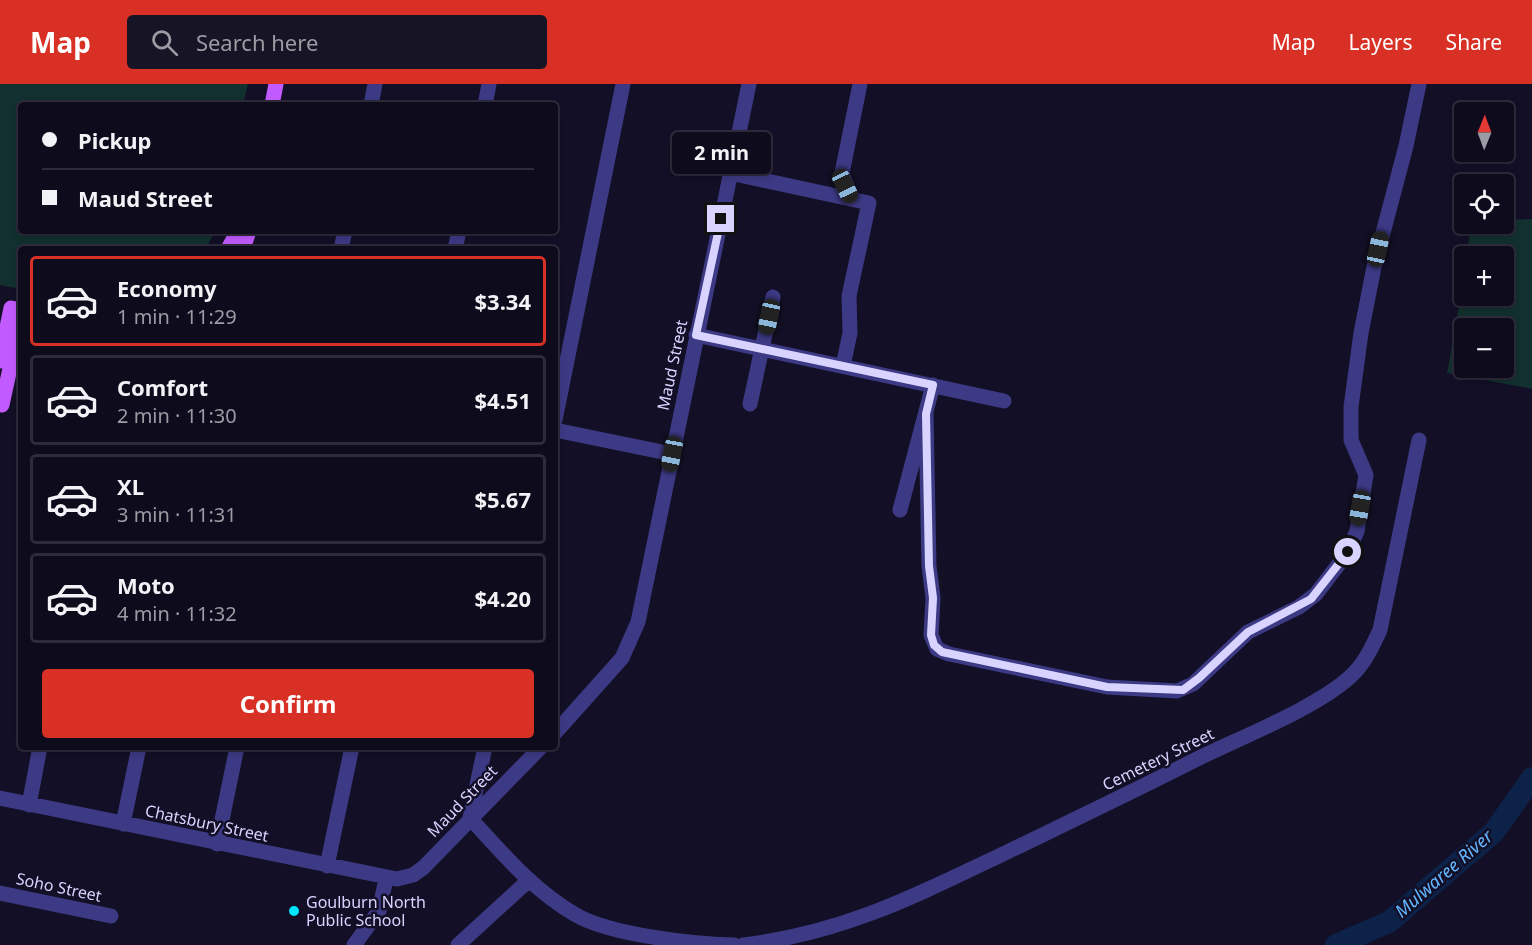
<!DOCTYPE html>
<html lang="en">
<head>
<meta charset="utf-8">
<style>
  body { margin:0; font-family:"Noto Sans",sans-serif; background:#171425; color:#f1f3f6; height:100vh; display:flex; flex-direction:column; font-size:22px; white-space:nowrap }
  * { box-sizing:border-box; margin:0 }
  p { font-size:20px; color:#9b9ba3 }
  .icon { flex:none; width:33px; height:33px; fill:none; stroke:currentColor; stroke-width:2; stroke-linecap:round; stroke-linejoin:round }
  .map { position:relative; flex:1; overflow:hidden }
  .side { position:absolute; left:18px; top:162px; width:540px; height:504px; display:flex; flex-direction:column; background:#0e0b1c; border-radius:6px; box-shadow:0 3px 9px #0003,0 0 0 2px #2e2b3b }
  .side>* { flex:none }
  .hud { position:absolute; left:18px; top:18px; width:540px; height:132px; border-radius:6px; box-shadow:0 3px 9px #0003,0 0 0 2px #2e2b3b; display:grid; align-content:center; height:132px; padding:0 24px; background:#0e0b1c }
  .needle { width:39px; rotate:1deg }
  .controls { position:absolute; left:1454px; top:18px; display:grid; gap:12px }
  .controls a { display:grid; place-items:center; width:60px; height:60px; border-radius:6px; background:#0e0b1c; box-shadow:0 3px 9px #0003,0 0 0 2px #2e2b3b; font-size:30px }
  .end { position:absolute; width:27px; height:27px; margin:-14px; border:8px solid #d9d4ff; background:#111; box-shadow:0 0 0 3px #111 }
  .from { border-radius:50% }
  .bubble { position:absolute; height:42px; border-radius:6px; background:#0e0b1c; box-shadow:0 3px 9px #0003,0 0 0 2px #2e2b3b; font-size:20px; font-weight:700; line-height:42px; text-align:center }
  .car { position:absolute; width:18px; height:36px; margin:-18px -9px; border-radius:8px; box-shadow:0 0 4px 2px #0007; background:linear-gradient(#222 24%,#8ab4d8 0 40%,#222 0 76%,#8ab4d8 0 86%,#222 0) }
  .hud b { display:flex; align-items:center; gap:21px; height:57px; font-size:22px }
  .hud b+b { border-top:2px solid #2e2b3b }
  .hud i { width:15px; height:15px; background:#f1f3f6 }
  ul { padding:10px 0 0; list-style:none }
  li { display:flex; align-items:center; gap:18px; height:90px; margin:0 12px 9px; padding:0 12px; border:3px solid #2e2b3b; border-radius:6px }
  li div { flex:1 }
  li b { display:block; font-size:22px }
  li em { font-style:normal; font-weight:700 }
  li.selected { border-color:#d93025 }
  li>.icon { width:54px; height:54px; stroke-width:1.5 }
  .primary-button { display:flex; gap:12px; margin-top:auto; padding:12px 24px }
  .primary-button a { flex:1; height:69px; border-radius:6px; background:#d93025; color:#fff; font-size:24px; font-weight:700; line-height:69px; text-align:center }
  header { display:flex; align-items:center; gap:36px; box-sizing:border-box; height:84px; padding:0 30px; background:#d93025; color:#fff }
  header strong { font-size:28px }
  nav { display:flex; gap:33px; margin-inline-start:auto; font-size:21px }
  .search { width:420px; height:54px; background:#171425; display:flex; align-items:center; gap:15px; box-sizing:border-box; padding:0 21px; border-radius:6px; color:#9b9ba3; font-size:22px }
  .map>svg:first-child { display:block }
</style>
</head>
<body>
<header>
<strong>Map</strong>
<div class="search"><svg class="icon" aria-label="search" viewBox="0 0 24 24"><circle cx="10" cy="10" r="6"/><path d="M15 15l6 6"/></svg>Search here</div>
<nav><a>Map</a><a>Layers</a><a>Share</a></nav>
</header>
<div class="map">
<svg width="1532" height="861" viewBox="0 0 1532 861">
  <rect width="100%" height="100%" fill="#130f26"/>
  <path fill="#12302f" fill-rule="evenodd" d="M 0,0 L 248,0 L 243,21 L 21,21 L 21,147 L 215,147 L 206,165 L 21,165 L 21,205 L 0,201 Z
    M 1532,135 L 1532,305 L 1447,289 L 1464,194 L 1464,212 L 1503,212 L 1503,172 L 1467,172 L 1471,140 L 1503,140 L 1503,136 ZM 1503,244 L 1503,284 L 1464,284 L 1464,244 Z"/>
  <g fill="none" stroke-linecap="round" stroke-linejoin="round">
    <path stroke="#0c2248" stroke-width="22" d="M 1336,861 L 1389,838 L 1494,748 L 1532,694"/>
    <path stroke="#3d3a85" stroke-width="15" d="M 371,21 L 375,0
      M 485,21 L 489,0
      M 730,89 L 869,119 L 849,212 L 850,249 L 843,282
      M 852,115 L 842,89 L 860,0
      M 341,165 L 345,147
      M 455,165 L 459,147
      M 696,251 L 1004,317
      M 750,320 L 773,213
      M 926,330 L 929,482 L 933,514 L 931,551 L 937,565 L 949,570 L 1107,603 L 1177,607 L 1193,600 L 1248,548 L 1299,523 L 1316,510 L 1348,468 L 1357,447 L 1366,391 L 1351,356 L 1351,323 L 1361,249 L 1374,183 L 1406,62 L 1419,0
      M 555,336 L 623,0
      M 555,346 L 672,370
      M 900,426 L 933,301
      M 555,649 L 622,574 L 638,538 L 749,0
      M 485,663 L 470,734 C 502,769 534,807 576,831 C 611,851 693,860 734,861
      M 0,714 L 397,795 L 413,791 L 423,784 L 541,663
      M 29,721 L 40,663
      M 123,740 L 139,663
      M 217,760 L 237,663
      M 327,782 L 352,663
      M 0,809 L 111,832
      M 354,861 L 379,827 L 386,795
      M 458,861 L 529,796
      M 743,861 C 843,849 913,813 1003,770 C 1069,738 1134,707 1199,674 C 1242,653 1318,623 1351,592 C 1365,579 1372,563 1380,546 L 1419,356"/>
    <path stroke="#c25bff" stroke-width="15" d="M 272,21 L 276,0
      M 228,165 L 238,147
      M 243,165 L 249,147
      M 0,277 L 11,224 L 21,226
      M 2,321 L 21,234"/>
  </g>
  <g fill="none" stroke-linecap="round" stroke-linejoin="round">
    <path stroke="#d9d4ff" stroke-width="8" d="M 721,135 L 696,251 L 933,301 L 926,330 L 929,482 L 933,514 L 931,551 L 934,561 L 942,568 L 1107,603 L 1183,606 L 1199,594 L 1248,548 L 1311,515 L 1348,468"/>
  </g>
  <circle fill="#00e5ff" stroke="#130f26" stroke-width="2" cx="294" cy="827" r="6"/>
  <g text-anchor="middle" stroke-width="5" stroke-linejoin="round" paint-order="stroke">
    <g font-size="16" fill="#d9d4ff" stroke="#130f26">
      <text transform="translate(672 281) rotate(-78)" y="6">Maud Street</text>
      <text transform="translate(1158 675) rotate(-26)" y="6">Cemetery Street</text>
      <text transform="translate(462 717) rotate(-46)" y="6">Maud Street</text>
      <text transform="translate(207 739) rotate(12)" y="6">Chatsbury Street</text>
      <text transform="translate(59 803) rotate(12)" y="6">Soho Street</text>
    </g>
    <g font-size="16" fill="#d9d4ff" stroke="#130f26" text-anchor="start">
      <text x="306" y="824">Goulburn North<tspan x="306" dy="18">Public School</tspan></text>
    </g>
    <g font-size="18" font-style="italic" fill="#62b6ff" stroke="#130f26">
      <text transform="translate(1444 790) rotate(-41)" y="6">Mulwaree River</text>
    </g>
  </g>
</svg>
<div class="controls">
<a><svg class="needle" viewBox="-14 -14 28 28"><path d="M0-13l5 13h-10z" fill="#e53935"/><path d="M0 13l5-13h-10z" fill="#9b9ba3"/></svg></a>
<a><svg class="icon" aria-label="locate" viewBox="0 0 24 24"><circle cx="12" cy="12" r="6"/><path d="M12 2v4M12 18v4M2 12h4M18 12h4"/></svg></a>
<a>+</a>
<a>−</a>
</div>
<i class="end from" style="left:1348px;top:468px"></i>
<i class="end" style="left:721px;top:135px"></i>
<div class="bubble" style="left:672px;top:48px;width:99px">2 min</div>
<i class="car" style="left:845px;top:102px;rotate:155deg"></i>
<i class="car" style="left:1378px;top:165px;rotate:12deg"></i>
<i class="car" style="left:769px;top:233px;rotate:192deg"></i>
<i class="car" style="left:672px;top:370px;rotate:191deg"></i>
<i class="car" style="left:1360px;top:424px;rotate:190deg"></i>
<div class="hud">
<b><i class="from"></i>Pickup</b>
<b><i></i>Maud Street</b>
</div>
<section class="side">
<ul>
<li class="selected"><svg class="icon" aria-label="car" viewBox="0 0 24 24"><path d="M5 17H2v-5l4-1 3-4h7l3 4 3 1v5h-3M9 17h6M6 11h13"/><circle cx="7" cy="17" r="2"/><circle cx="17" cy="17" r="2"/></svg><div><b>Economy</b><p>1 min · 11:29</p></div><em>$3.34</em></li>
<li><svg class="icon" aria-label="car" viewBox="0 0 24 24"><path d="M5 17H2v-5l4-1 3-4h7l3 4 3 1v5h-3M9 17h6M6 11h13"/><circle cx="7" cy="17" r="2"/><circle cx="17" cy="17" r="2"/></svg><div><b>Comfort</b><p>2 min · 11:30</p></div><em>$4.51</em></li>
<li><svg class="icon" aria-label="car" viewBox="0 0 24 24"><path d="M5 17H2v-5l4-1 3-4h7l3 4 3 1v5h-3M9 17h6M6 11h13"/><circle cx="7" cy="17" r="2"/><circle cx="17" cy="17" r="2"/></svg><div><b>XL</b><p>3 min · 11:31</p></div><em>$5.67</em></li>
<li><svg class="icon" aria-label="car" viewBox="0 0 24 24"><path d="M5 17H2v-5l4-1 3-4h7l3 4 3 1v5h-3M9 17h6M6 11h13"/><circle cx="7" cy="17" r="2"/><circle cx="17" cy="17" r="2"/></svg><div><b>Moto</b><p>4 min · 11:32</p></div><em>$4.20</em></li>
</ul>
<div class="primary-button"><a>Confirm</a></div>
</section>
</div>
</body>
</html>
